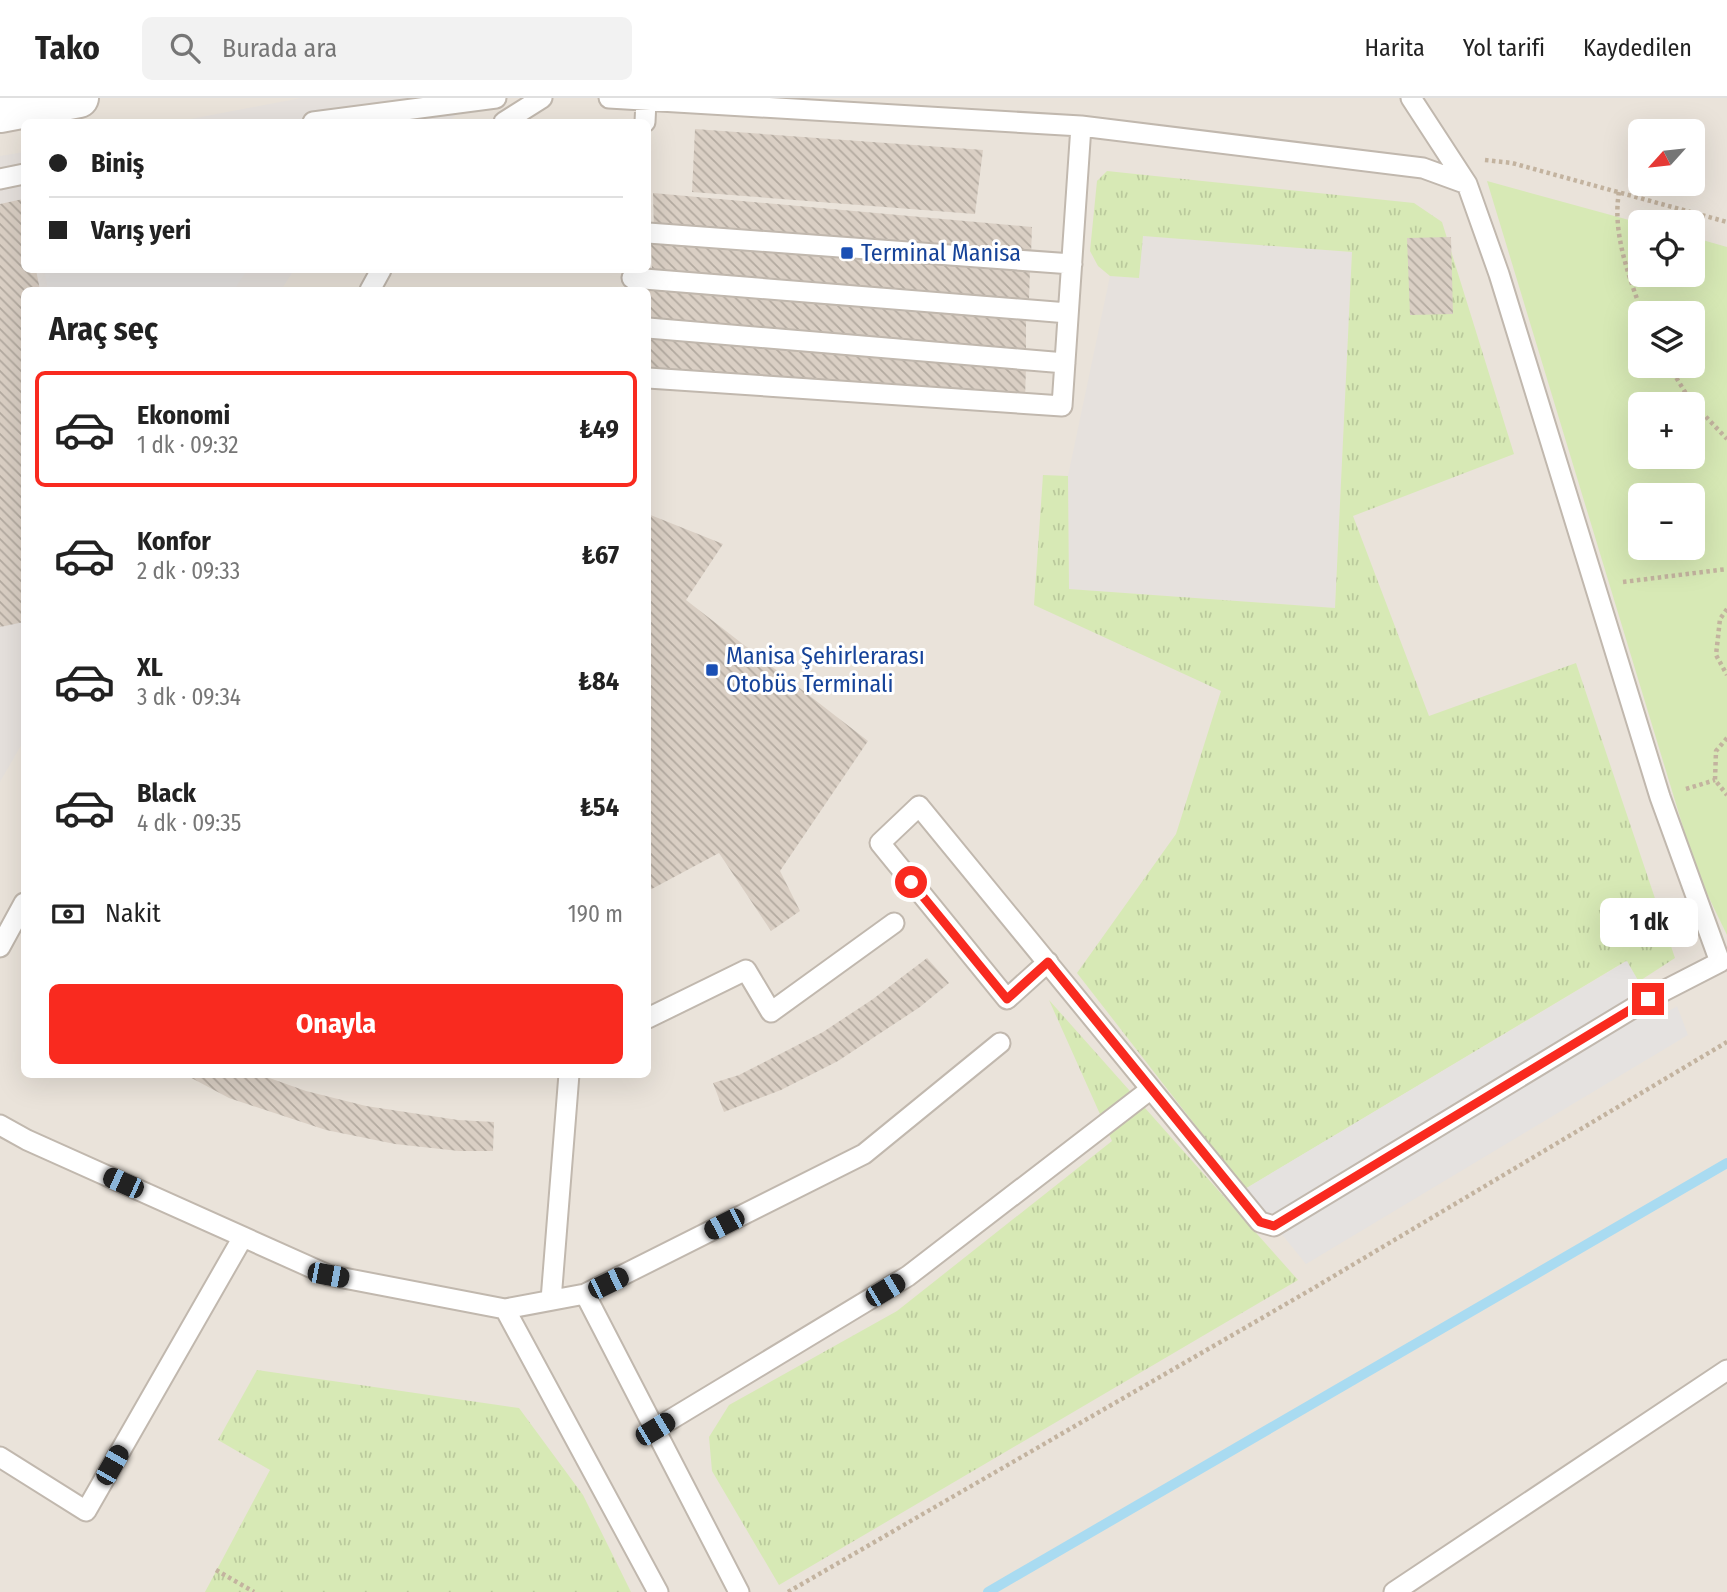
<!DOCTYPE html>
<html lang="tr">
<head>
<meta charset="utf-8">
<style>
  body { margin:0; font-family:"Fira Sans Condensed",sans-serif; background:#f2f2f2; color:#222; height:100vh; display:flex; flex-direction:column; font-size:26px; white-space:nowrap }
  * { box-sizing:border-box; margin:0 }
  p { font-size:23px; color:#767676 }
  .icon { flex:none; width:38px; height:38px; fill:none; stroke:currentColor; stroke-width:2; stroke-linecap:round; stroke-linejoin:round }
  .map { position:relative; flex:1; overflow:hidden }
  .side { position:absolute; left:21px; top:189px; width:630px; height:791px; display:flex; flex-direction:column; background:#fff; border-radius:10px; box-shadow:0 7px 28px #0002 }
  .side>* { flex:none }
  .guide { position:absolute; left:21px; top:21px; width:630px; height:154px; border-radius:10px; box-shadow:0 7px 28px #0002; display:grid; align-content:center; height:154px; padding:0 28px; background:#fff }
  .needle { width:46px; rotate:243deg }
  .tools { position:absolute; left:1628px; top:21px; display:grid; gap:14px }
  .tools a { display:grid; place-items:center; width:77px; height:77px; border-radius:10px; background:#fff; box-shadow:0 7px 28px #0002; font-size:35px }
  .end { position:absolute; width:32px; height:32px; margin:-16px; border:9px solid #f92a1f; background:#fff; box-shadow:0 0 0 4px #fff }
  .from { border-radius:50% }
  .bubble { position:absolute; height:49px; border-radius:10px; background:#fff; box-shadow:0 7px 28px #0002; font-size:23px; font-weight:700; line-height:49px; text-align:center }
  .car { position:absolute; width:21px; height:42px; margin:-21px -10px; border-radius:9px; box-shadow:0 0 5px 2px #0007; background:linear-gradient(#222 24%,#8ab4d8 0 40%,#222 0 76%,#8ab4d8 0 86%,#222 0) }
  .guide b { display:flex; align-items:center; gap:24px; height:66px; font-size:26px }
  .guide b+b { border-top:2px solid #e0e0e0 }
  .guide i { width:18px; height:18px; background:#222 }
  ul { padding:0; list-style:none }
  li { display:flex; align-items:center; gap:21px; height:116px; margin:0 14px 10px; padding:0 14px; border:4px solid transparent; border-radius:10px }
  li div { flex:1 }
  li b { display:block; font-size:26px }
  li em { font-style:normal; font-weight:700 }
  li.on { border-color:#f92a1f }
  li>.icon { width:63px; height:63px; stroke-width:1.5 }
  h2 { padding:0 28px; font-size:32px; line-height:84px }
  .pay { display:flex; align-items:center; gap:18px; height:77px; padding:0 28px; font-size:26px }
  .pay p { margin-inline-start:auto }
  .action { display:flex; gap:14px; margin-top:auto; padding:14px 28px }
  .action a { flex:1; height:80px; border-radius:10px; background:#f92a1f; color:#fff; font-size:28px; font-weight:700; line-height:80px; text-align:center }
  header { display:flex; align-items:center; gap:42px; box-sizing:border-box; height:98px; padding:0 35px; background:#fff; border-bottom:2px solid #e0e0e0 }
  header strong { font-size:33px }
  nav { display:flex; gap:38px; margin-inline-start:auto; font-size:24px }
  .search { width:490px; height:63px; background:#f2f2f2; display:flex; align-items:center; gap:18px; box-sizing:border-box; padding:0 24px; border-radius:10px; color:#767676; font-size:26px }
  .map>svg:first-child { display:block }
</style>
</head>
<body>
<header>
<strong>Tako</strong>
<div class="search"><svg class="icon" aria-label="search" viewBox="0 0 24 24"><circle cx="10" cy="10" r="6"/><path d="M15 15l6 6"/></svg>Burada ara</div>
<nav><a>Harita</a><a>Yol tarifi</a><a>Kaydedilen</a></nav>
</header>
<div class="map">
<svg width="1727" height="1494" viewBox="0 0 1727 1494">
  <defs>
    <pattern id="grass-tufts" width="24" height="20" patternUnits="userSpaceOnUse" patternTransform="scale(1.75)"><rect width="24" height="20" fill="#d7e9b5"/><path d="M3 7l-1-3M5 7V3M7 7l1-3M15 17l-1-3M17 17v-4M19 17l1-3" fill="none" stroke="#bac99c"/></pattern>
    <pattern id="building-back-hatch" width="6" height="6" patternUnits="userSpaceOnUse" patternTransform="scale(1.75)"><rect width="6" height="6" fill="#dacfc4"/><path d="M-1 5l2 2M0 0l6 6M5-1l2 2" fill="none" stroke="#b3aaa0"/></pattern>
  </defs>
  <rect width="100%" height="100%" fill="#f6f2ec"/>
  <path fill="#eae3da" fill-rule="evenodd" d="M 0,0 L 1727,0 L 1727,1494 L 0,1494 ZM 24,24 L 648,24 L 648,172 L 24,172 ZM 1640,33 L 1692,33 L 1692,86 L 1640,86 ZM 1640,124 L 1692,124 L 1692,177 L 1640,177 ZM 24,192 L 648,192 L 648,976 L 24,976 ZM 1640,215 L 1692,215 L 1692,268 L 1640,268 ZM 1640,306 L 1692,306 L 1692,359 L 1640,359 ZM 1640,397 L 1692,397 L 1692,450 L 1640,450 Z"/>
  <path fill="#e6e1dd" d="M 301,0 L 479,0 L 447,24 L 175,24 Z
    M 24,54 L 24,172 L 294,172 L 281,192 L 24,192 L 24,642 L 0,684 L 0,58 Z
    M 1142,138 L 1352,154 L 1335,510 L 1069,491 L 1068,378 L 1110,178 L 1139,180 Z"/>
  <path fill="url(#grass-tufts)" d="M 1107,73 L 1414,105 L 1442,124 L 1514,356 L 1353,418 L 1429,618 L 1576,565 L 1675,860 L 1638,884 L 1626,863 L 1245,1091 L 1077,875 L 1176,736 L 1221,593 L 1034,507 L 1043,377 L 1068,378 L 1069,491 L 1335,510 L 1352,154 L 1143,138 L 1139,180 L 1110,178 L 1098,168 L 1090,153 L 1097,83 Z
    M 1049,902 L 1298,1182 L 779,1487 L 712,1373 L 709,1339 L 729,1307 L 897,1213 L 1112,1043 Z
    M 257,1272 L 519,1310 L 583,1397 L 631,1494 L 205,1494 L 270,1372 L 218,1342 Z"/>
  <path fill="#d7e9b5" fill-rule="evenodd" d="M 1487,83 L 1640,125 L 1640,177 L 1692,177 L 1692,139 L 1727,149 L 1727,837 L 1697,775 ZM 1640,215 L 1692,215 L 1692,268 L 1640,268 ZM 1640,306 L 1692,306 L 1692,359 L 1640,359 ZM 1640,397 L 1692,397 L 1692,450 L 1640,450 Z"/>
  <path fill="#e5e2e0" d="M 44,172 L 247,172 L 234,192 L 48,192 Z
    M 1627,863 L 1659,919 L 1677,908 L 1688,937 L 1306,1166 L 1245,1091 Z"/>
  <g fill="none" stroke-linecap="round" stroke-linejoin="round">
    <path stroke="#a9dbf1" stroke-width="10" d="M 988,1494 L 1727,1065"/>
  </g>
  <path fill="url(#building-back-hatch)" d="M 695,31 L 983,52 L 975,116 L 692,94 Z
    M 653,95 L 1032,129 L 1031,158 L 654,133 Z
    M 23,101 L 24,172 L 36,172 L 40,192 L 24,192 L 24,524 L 0,529 L 0,106 Z
    M 651,138 L 1030,171 L 1029,201 L 652,176 Z
    M 1451,139 L 1453,216 L 1410,217 L 1407,140 Z
    M 648,187 L 1026,221 L 1026,251 L 649,225 Z
    M 648,237 L 1026,270 L 1025,300 L 648,275 Z
    M 648,416 L 723,446 L 686,502 L 868,643 L 780,773 L 800,813 L 771,833 L 719,755 L 648,793 Z
    M 927,860 L 949,885 L 920,909 L 838,963 L 781,992 L 724,1014 L 713,985 L 739,977 L 823,934 L 873,901 Z
    M 184,976 L 258,976 L 306,993 L 366,1008 L 458,1022 L 494,1024 L 493,1053 L 459,1053 L 395,1046 L 326,1032 L 229,1000 Z"/>
  <g fill="none" stroke-linecap="round" stroke-linejoin="round">
    <g stroke="#c1b8ae" stroke-width="23">
      <path id="service" d="M 609,0 L 1081,28 L 1423,70 L 1467,86
        M 313,24 L 496,0
        M 504,24 L 542,0
        M 645,24 L 646,3
        M 0,81 L 24,76
        M 648,135 L 1072,166
        M 632,180 L 1068,215
        M 370,192 L 381,172
        M 648,230 L 1065,265
        M 648,280 L 1062,308 L 1081,28
        M 0,849 L 24,805
        M 1048,864 L 1007,901 L 880,745 L 919,708 L 1260,1124 L 1274,1128 L 1648,901 L 1720,864 L 1660,699 L 1499,176 L 1467,86 L 1411,0
        M 648,920 L 746,872 L 771,914 L 894,825
        M 0,1027 L 27,1042 L 328,1177 L 505,1211 L 585,1196 L 864,1056 L 1000,945
        M 585,1196 L 739,1494
        M 551,1202 L 569,976
        M 505,1211 L 658,1494
        M 655,1331 L 908,1178 L 1151,991
        M 0,1359 L 86,1413 L 243,1139
        M 1394,1494 L 1727,1272"/>
    </g>
    <g stroke="#c1b8ae" stroke-width="42">
      <path id="minor" d="M 0,15 L 79,0"/>
    </g>
    <path stroke="#c3b39f" stroke-width="4.5" stroke-dasharray="3.5 3.5" stroke-linecap="butt" d="M 1485,62 L 1512,65 L 1727,124
      M 1619,94 C 1612,135 1629,178 1642,215
      M 1669,268 L 1690,302 L 1727,341
      M 1623,484 L 1727,471
      M 1727,511 L 1720,521 L 1716,557 L 1727,577
      M 1727,640 L 1716,653 L 1715,682 L 1727,697
      M 1686,691 L 1715,682
      M 216,1472 L 254,1494
      M 788,1494 L 1312,1191 L 1727,944"/>
    <use href="#service" stroke="#fff" stroke-width="19"/>
    <use href="#minor" stroke="#fff" stroke-width="38"/>
  </g>
  <g fill="none" stroke-linecap="round" stroke-linejoin="round">
    <path stroke="#f92a1f" stroke-width="9" d="M 911,784 L 1007,901 L 1048,864 L 1260,1124 L 1274,1128 L 1648,901"/>
  </g>
  <g fill="#1a4fb4" stroke="#fff" stroke-width="2.5">
    <rect x="840" y="148" width="14" height="14" rx="3.5"/>
    <rect x="705" y="565" width="14" height="14" rx="3.5"/>
  </g>
  <g text-anchor="middle" stroke-width="6" stroke-linejoin="round" paint-order="stroke">
    <g font-size="24" fill="#164399" stroke="#fff" text-anchor="start">
      <text x="861" y="163">Terminal Manisa</text>
      <text x="726" y="566">Manisa Şehirlerarası<tspan x="726" dy="28">Otobüs Terminali</tspan></text>
    </g>
  </g>
</svg>
<div class="tools">
<a><svg class="needle" viewBox="-14 -14 28 28"><path d="M0-13l5 13h-10z" fill="#e53935"/><path d="M0 13l5-13h-10z" fill="#767676"/></svg></a>
<a><svg class="icon" aria-label="locate" viewBox="0 0 24 24"><circle cx="12" cy="12" r="6"/><path d="M12 2v4M12 18v4M2 12h4M18 12h4"/></svg></a>
<a><svg class="icon" aria-label="layers" viewBox="0 0 24 24"><path d="M12 4l9 5-9 5-9-5zM3 14l9 5 9-5"/></svg></a>
<a>+</a>
<a>−</a>
</div>
<i class="end from" style="left:911px;top:784px"></i>
<i class="end" style="left:1648px;top:901px"></i>
<div class="bubble" style="left:1600px;top:800px;width:98px">1 dk</div>
<i class="car" style="left:123px;top:1085px;rotate:294deg"></i>
<i class="car" style="left:724px;top:1126px;rotate:243deg"></i>
<i class="car" style="left:328px;top:1177px;rotate:101deg"></i>
<i class="car" style="left:608px;top:1185px;rotate:64deg"></i>
<i class="car" style="left:885px;top:1192px;rotate:59deg"></i>
<i class="car" style="left:655px;top:1331px;rotate:59deg"></i>
<i class="car" style="left:112px;top:1367px;rotate:30deg"></i>
<div class="guide">
<b><i class="from"></i>Biniş</b>
<b><i></i>Varış yeri</b>
</div>
<section class="side">
<h2>Araç seç</h2>
<ul>
<li class="on"><svg class="icon" aria-label="car" viewBox="0 0 24 24"><path d="M5 17H2v-5l4-1 3-4h7l3 4 3 1v5h-3M9 17h6M6 11h13"/><circle cx="7" cy="17" r="2"/><circle cx="17" cy="17" r="2"/></svg><div><b>Ekonomi</b><p>1 dk · 09:32</p></div><em>₺49</em></li>
<li><svg class="icon" aria-label="car" viewBox="0 0 24 24"><path d="M5 17H2v-5l4-1 3-4h7l3 4 3 1v5h-3M9 17h6M6 11h13"/><circle cx="7" cy="17" r="2"/><circle cx="17" cy="17" r="2"/></svg><div><b>Konfor</b><p>2 dk · 09:33</p></div><em>₺67</em></li>
<li><svg class="icon" aria-label="car" viewBox="0 0 24 24"><path d="M5 17H2v-5l4-1 3-4h7l3 4 3 1v5h-3M9 17h6M6 11h13"/><circle cx="7" cy="17" r="2"/><circle cx="17" cy="17" r="2"/></svg><div><b>XL</b><p>3 dk · 09:34</p></div><em>₺84</em></li>
<li><svg class="icon" aria-label="car" viewBox="0 0 24 24"><path d="M5 17H2v-5l4-1 3-4h7l3 4 3 1v5h-3M9 17h6M6 11h13"/><circle cx="7" cy="17" r="2"/><circle cx="17" cy="17" r="2"/></svg><div><b>Black</b><p>4 dk · 09:35</p></div><em>₺54</em></li>
</ul>
<div class="pay"><svg class="icon" aria-label="cash" viewBox="0 0 24 24"><path d="M3 7h18v10H3z"/><circle cx="12" cy="12" r="2"/></svg>Nakit<p>190 m</p></div>
<div class="action"><a>Onayla</a></div>
</section>
</div>
</body>
</html>
